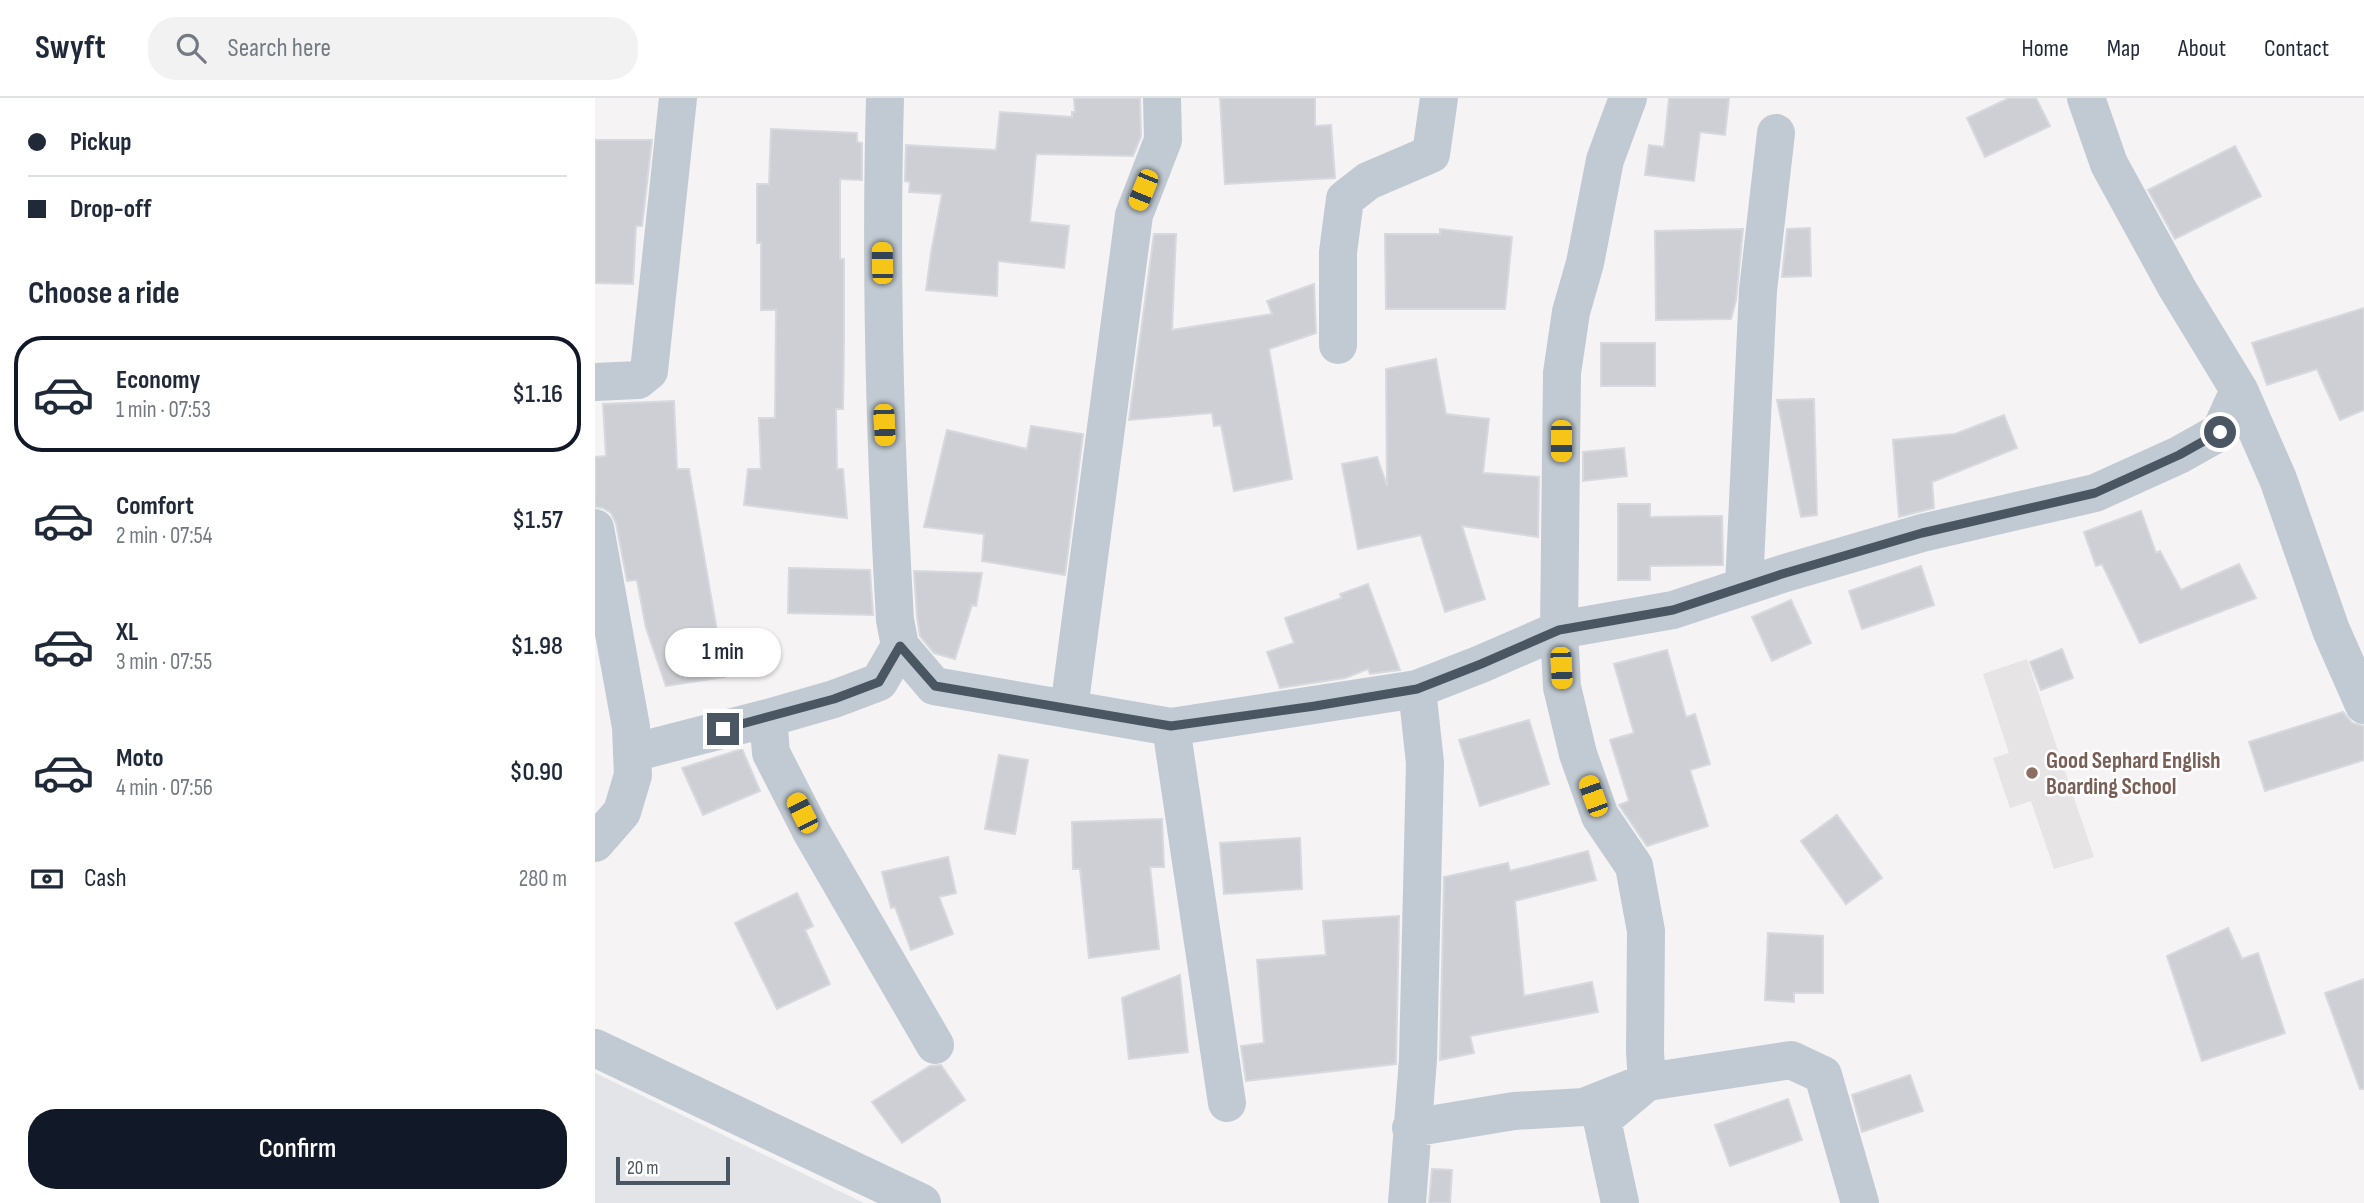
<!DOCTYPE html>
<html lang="en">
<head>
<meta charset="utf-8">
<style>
  body { margin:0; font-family:"Sofia Sans Condensed",sans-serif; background:#f2f2f3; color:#1f2937; height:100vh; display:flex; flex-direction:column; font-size:26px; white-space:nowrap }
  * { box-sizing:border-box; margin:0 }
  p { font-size:23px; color:#747a83 }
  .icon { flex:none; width:38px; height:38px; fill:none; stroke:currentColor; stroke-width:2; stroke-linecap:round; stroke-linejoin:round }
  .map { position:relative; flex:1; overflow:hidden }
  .drawer { display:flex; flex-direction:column; background:#fff; width:595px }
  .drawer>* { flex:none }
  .top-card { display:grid; align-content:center; height:154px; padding:0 28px; background:#fff }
  .scale { position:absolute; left:21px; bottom:18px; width:114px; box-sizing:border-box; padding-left:7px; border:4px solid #4a5661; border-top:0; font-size:19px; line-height:24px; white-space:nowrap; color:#4a5661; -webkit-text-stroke:5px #fff; paint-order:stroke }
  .end { position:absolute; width:32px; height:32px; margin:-16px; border:9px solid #4a5661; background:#fff; box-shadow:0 0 0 4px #fff }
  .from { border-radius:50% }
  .bubble { position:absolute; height:49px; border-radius:24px; background:#fff; box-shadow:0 2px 5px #0004; font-size:23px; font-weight:600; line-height:49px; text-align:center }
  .car { position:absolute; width:21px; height:42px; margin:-21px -10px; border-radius:9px; box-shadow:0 0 5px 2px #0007; background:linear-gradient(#f5c518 24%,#345 0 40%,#f5c518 0 76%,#345 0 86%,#f5c518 0) }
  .top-card b { display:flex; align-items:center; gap:24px; height:66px; font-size:26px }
  .top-card b+b { border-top:2px solid #e0e1e3 }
  .top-card i { width:18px; height:18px; background:#1f2937 }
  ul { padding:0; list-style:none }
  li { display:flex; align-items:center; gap:21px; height:116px; margin:0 14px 10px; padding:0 14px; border:4px solid transparent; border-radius:28px }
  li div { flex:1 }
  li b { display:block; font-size:26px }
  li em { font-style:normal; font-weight:600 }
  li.selected { border-color:#111827 }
  li>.icon { width:63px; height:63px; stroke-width:1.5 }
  h2 { padding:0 28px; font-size:32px; line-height:84px }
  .pay { display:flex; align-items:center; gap:18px; height:77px; padding:0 28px; font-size:26px }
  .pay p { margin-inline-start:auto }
  .action { display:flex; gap:14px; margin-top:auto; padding:14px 28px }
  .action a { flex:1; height:80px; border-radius:28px; background:#111827; color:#fff; font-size:28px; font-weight:600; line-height:80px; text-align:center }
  header { display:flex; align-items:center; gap:42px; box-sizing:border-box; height:98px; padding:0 35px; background:#fff; border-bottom:2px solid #e0e1e3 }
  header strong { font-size:33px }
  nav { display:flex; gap:38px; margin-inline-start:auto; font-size:24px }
  .search { width:490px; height:63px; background:#f2f2f3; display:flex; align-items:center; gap:18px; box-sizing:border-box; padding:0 24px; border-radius:28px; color:#747a83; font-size:26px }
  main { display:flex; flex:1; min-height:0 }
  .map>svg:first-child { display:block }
</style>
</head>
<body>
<header>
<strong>Swyft</strong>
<div class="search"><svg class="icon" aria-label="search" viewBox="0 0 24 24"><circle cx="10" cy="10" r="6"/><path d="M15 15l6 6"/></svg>Search here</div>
<nav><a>Home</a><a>Map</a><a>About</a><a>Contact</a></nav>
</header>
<main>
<section class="drawer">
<div class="top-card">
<b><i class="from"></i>Pickup</b>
<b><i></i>Drop-off</b>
</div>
<h2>Choose a ride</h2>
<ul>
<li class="selected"><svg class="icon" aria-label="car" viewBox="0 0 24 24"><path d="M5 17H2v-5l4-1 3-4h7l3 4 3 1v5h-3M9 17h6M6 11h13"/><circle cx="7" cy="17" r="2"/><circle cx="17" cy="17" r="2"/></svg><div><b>Economy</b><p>1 min · 07:53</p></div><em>$1.16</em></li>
<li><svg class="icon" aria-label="car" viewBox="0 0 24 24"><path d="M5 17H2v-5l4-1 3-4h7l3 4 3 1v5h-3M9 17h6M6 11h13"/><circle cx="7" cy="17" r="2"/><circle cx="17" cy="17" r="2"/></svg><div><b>Comfort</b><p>2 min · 07:54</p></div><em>$1.57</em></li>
<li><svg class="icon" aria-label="car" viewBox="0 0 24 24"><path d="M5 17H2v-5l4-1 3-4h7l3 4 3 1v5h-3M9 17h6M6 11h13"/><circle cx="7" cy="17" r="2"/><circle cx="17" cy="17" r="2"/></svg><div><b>XL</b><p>3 min · 07:55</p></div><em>$1.98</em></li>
<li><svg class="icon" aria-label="car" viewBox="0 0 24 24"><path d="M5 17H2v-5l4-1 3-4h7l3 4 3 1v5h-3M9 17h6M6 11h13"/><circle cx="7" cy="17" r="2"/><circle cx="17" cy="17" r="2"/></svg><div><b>Moto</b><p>4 min · 07:56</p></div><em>$0.90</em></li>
</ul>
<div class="pay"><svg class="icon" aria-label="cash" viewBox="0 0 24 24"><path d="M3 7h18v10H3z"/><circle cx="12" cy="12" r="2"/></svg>Cash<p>280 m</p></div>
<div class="action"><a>Confirm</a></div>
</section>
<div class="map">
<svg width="1769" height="1105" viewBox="0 0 1769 1105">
  <rect width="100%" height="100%" fill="#f5f3f3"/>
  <path fill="#e6e4e5" d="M 1432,561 L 1499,759 L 1459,771 L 1436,703 L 1415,710 L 1398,660 L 1414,655 L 1388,576 Z"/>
  <path fill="#e2e4e7" d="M 0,975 L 269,1105 L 0,1105 Z"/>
  <path fill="#cdcfd5" stroke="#d7d9de" stroke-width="2" d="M 479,0 L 545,0 L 546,38 L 538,58 L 441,56 L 435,124 L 474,128 L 469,170 L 403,163 L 402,198 L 331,192 L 336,155 L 347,96 L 314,94 L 315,84 L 310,83 L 311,47 L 401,52 L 405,14 L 477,19 L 477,14 L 480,14 Z
    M 625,0 L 720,0 L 720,28 L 736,27 L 740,80 L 630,86 Z
    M 1074,0 L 1134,0 L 1130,37 L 1105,34 L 1099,83 L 1050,77 L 1054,47 L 1069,49 Z
    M 1414,0 L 1441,0 L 1455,28 L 1390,59 L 1372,20 Z
    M 176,31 L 262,35 L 262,44 L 267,45 L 267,82 L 245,81 L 245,161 L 249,161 L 249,241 L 248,311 L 241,311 L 242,371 L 248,371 L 252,420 L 149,407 L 153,371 L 166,371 L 164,320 L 180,320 L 181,212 L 166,212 L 166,145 L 162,145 L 162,86 L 174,86 Z
    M 0,42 L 57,42 L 47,128 L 41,128 L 38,186 L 0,185 Z
    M 1640,48 L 1666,98 L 1580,141 L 1553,92 Z
    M 1215,130 L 1216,178 L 1187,179 L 1192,131 Z
    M 845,131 L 917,139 L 910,211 L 791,211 L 790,136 L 845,136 Z
    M 1148,131 L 1141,202 L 1136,221 L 1061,222 L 1060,133 Z
    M 559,136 L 581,136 L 577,232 L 677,216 L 672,203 L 719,186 L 721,235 L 674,251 L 697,381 L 639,393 L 626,327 L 619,328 L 617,315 L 534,322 Z
    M 1769,210 L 1769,312 L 1745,322 L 1722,271 L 1672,287 L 1657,245 Z
    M 1006,245 L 1060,245 L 1060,288 L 1006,288 Z
    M 841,261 L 851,316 L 894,321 L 888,375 L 944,379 L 943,439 L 867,428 L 890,501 L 850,514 L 826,437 L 763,451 L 747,366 L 782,359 L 792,388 L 791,271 Z
    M 1219,301 L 1222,417 L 1206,419 L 1182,302 Z
    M 79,303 L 82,371 L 94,371 L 130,579 L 71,588 L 51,530 L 42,482 L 32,483 L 21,425 L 16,415 L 8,410 L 0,409 L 0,359 L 11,358 L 8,306 Z
    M 1409,317 L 1422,350 L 1337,384 L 1339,410 L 1304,419 L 1298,342 L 1360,336 Z
    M 436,328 L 488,336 L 470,477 L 387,463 L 389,436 L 329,429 L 352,332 L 432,351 Z
    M 1029,350 L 1032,378 L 988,383 L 988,354 Z
    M 1023,406 L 1055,406 L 1055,419 L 1127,418 L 1128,467 L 1055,468 L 1055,482 L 1023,482 Z
    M 1546,413 L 1561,455 L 1565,453 L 1586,492 L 1644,466 L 1661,500 L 1545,545 L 1507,466 L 1501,468 L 1489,434 Z
    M 1326,468 L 1339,507 L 1267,531 L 1254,493 Z
    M 194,470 L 275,472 L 278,517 L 193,515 Z
    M 319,473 L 387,475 L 381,508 L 377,507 L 360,561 L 339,555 L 325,538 L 322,519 Z
    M 773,486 L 805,572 L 775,576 L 773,571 L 750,580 L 685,590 L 672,554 L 699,545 L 690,520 L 747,500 L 745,496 Z
    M 1196,502 L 1216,545 L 1177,563 L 1157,519 Z
    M 1467,551 L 1478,580 L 1446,592 L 1435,564 Z
    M 1072,552 L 1091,619 L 1100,616 L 1115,666 L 1095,672 L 1113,728 L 1052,748 L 1024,707 L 1034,703 L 1015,642 L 1039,635 L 1019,566 Z
    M 1748,614 L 1757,625 L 1769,628 L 1769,662 L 1670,693 L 1654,644 Z
    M 934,622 L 954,686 L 885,708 L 864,642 Z
    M 147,651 L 165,693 L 108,717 L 87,670 Z
    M 404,657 L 433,662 L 420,736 L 390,731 Z
    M 1242,717 L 1287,780 L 1251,806 L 1206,743 Z
    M 567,721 L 569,769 L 555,769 L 564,851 L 494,860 L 485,771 L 478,771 L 477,724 Z
    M 705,740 L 707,791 L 629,796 L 625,745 Z
    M 993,753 L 1001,782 L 920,803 L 929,898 L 997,884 L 1003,914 L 875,938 L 879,955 L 845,962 L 849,779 L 913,765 L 915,773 Z
    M 353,759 L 361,795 L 344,799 L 358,836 L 316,852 L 300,809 L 296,810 L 287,774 Z
    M 202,795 L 218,828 L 210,832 L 235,886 L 182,911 L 140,825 Z
    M 804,818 L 801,966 L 651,983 L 646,948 L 669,945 L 662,862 L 731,857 L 728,823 Z
    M 1633,830 L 1647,861 L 1663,855 L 1690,935 L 1607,963 L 1572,858 Z
    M 1173,835 L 1228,838 L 1228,895 L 1199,895 L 1199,904 L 1170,902 Z
    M 585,877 L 593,954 L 534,961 L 527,900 Z
    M 1769,881 L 1769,991 L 1765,991 L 1730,895 Z
    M 346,967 L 370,1002 L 307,1045 L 277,1004 L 335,968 Z
    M 1315,977 L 1328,1013 L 1267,1034 L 1257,997 Z
    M 1193,1001 L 1207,1042 L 1135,1068 L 1120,1027 Z
    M 837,1071 L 857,1072 L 855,1105 L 834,1105 Z"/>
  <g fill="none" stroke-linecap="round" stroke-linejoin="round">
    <path stroke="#c1cad2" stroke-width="38" d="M 290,0 C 285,174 290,348 300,522 L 305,548 L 339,588 L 576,629 L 822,591 L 830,665 L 823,961 L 812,1105
      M 1033,0 L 1010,62 L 990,165 L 976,214 L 967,275 L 964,532 L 1078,512 L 1187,476 L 1327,435 L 1500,395 L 1584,357 L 1625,334 L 1644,292
      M 1491,0 L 1514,66 L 1582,190 L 1644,292 L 1683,381 L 1736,532 L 1769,607
      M 743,247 L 743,154 L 750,101 L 773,83 L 836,56 L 844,0
      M 0,284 L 43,282 L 54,273 L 83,0
      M 0,430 L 36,629 L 38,677 L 27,714 L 0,745
      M 1149,488 L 1163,192 L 1181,35
      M 305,548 L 284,584 L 239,601 L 173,620 L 176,655 L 217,735 L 340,947
      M 822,591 L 886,566 L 964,532 L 967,589 L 983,656 L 1005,718 L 1039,768 L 1051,833 L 1050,954 L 1052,984 L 1196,962 L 1228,977 L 1265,1105
      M 474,611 L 539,117 L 568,42 L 567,0
      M 576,629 L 632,1005
      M 37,655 L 173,620
      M 0,950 L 327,1105
      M 816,1030 L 919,1013 L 989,1009 L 1052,984 L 1007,1022 L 1025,1105"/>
  </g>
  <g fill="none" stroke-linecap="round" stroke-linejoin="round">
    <path stroke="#4a5661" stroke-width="9" d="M 128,631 L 239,601 L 284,584 L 305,548 L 340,588 L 576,628 L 720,608 L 822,591 L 886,566 L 964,532 L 1078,512 L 1187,476 L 1327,435 L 1500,395 L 1584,357 L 1625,334"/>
  </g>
  <circle fill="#8d6e63" stroke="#fff" stroke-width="2.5" cx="1437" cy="675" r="7"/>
  <g text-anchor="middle" stroke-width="5" stroke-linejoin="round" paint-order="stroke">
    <g font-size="23" font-weight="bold" fill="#785e54" stroke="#fff" text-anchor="start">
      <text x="1451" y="670">Good Sephard English<tspan x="1451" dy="26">Boarding School</tspan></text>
    </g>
  </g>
</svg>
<div class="scale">20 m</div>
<i class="end from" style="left:1625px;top:334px"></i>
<i class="end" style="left:128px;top:631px"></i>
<div class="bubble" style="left:70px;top:530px;width:116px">1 min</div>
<i class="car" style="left:548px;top:92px;rotate:202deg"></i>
<i class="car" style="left:287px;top:165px;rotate:359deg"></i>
<i class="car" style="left:289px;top:327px;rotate:177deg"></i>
<i class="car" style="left:966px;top:343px;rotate:180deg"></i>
<i class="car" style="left:966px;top:570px;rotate:177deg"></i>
<i class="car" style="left:998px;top:698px;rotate:340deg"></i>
<i class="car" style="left:207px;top:715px;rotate:333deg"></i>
</div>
</main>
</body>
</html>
